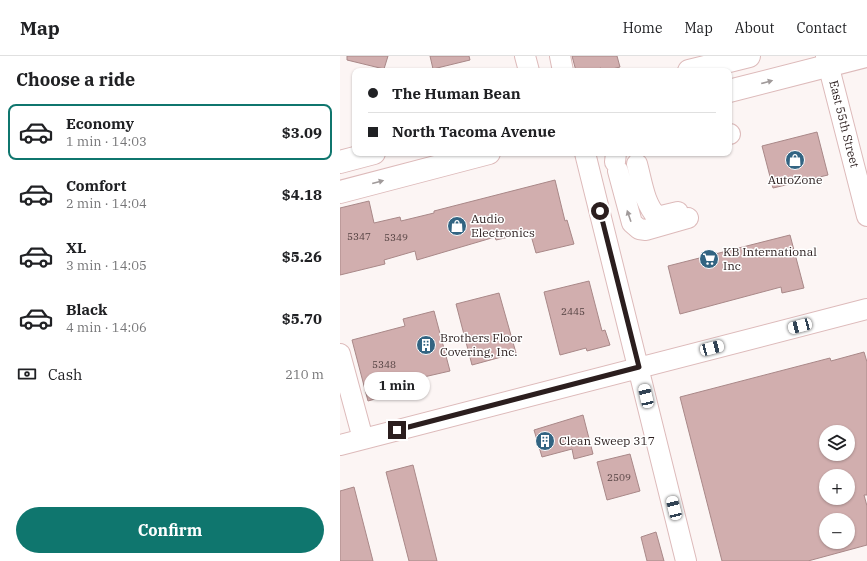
<!DOCTYPE html>
<html lang="en">
<head>
<meta charset="utf-8">
<style>
  body { margin:0; font-family:"IBM Plex Serif",serif; background:#f6f6f6; color:#202124; height:100vh; display:flex; flex-direction:column; font-size:15px; white-space:nowrap }
  * { box-sizing:border-box; margin:0 }
  p { font-size:13px; color:#757577 }
  .icon { flex:none; width:22px; height:22px; fill:none; stroke:currentColor; stroke-width:2; stroke-linecap:round; stroke-linejoin:round }
  .map { position:relative; flex:1; overflow:hidden }
  .panel { display:flex; flex-direction:column; background:#fff; width:340px }
  .panel>* { flex:none }
  .top-card { position:absolute; left:12px; top:12px; width:380px; height:88px; border-radius:8px; box-shadow:0 1px 3px #0004; display:grid; align-content:center; height:88px; padding:0 16px; background:#fff }
  .buttons { position:absolute; left:479px; top:369px; display:grid; gap:8px }
  .buttons a { display:grid; place-items:center; width:36px; height:36px; border-radius:50%; background:#fff; box-shadow:0 1px 3px #0004; font-size:20px }
  .end { position:absolute; width:18px; height:18px; margin:-9px; border:5px solid #2b1e1e; background:#fff; box-shadow:0 0 0 2px #fff }
  .from { border-radius:50% }
  .bubble { position:absolute; height:28px; border-radius:14px; background:#fff; box-shadow:0 1px 3px #0004; font-size:13px; font-weight:800; line-height:28px; text-align:center }
  .car { position:absolute; width:12px; height:24px; margin:-12px -6px; border-radius:5px; box-shadow:0 0 3px 1px #0007; background:linear-gradient(#fff 24%,#345 0 40%,#fff 0 76%,#345 0 86%,#fff 0) }
  .top-card b { display:flex; align-items:center; gap:14px; height:38px; font-size:15px }
  .top-card b+b { border-top:1px solid #e0e0e0 }
  .top-card i { width:10px; height:10px; background:#202124 }
  ul { padding:0; list-style:none }
  li { display:flex; align-items:center; gap:12px; height:56px; margin:0 8px 6px; padding:0 8px; border:2px solid transparent; border-radius:8px }
  li div { flex:1 }
  li b { display:block; font-size:15px }
  li em { font-style:normal; font-weight:800 }
  li.on { border-color:#0f766e }
  li>.icon { width:36px; height:36px; stroke-width:1.5 }
  h2 { padding:0 16px; font-size:18px; line-height:48px }
  .pay { display:flex; align-items:center; gap:10px; height:44px; padding:0 16px; font-size:15px }
  .pay p { margin-inline-start:auto }
  .button { display:flex; gap:8px; margin-top:auto; padding:8px 16px }
  .button a { flex:1; height:46px; border-radius:24px; background:#0f766e; color:#fff; font-size:16px; font-weight:800; line-height:46px; text-align:center }
  header { display:flex; align-items:center; gap:24px; box-sizing:border-box; height:56px; padding:0 20px; background:#fff; border-bottom:1px solid #e0e0e0 }
  header strong { font-size:19px }
  nav { display:flex; gap:22px; margin-inline-start:auto; font-size:14px }
  main { display:flex; flex:1; min-height:0 }
  .map>svg:first-child { display:block }
</style>
</head>
<body>
<header>
<strong>Map</strong>
<nav><a>Home</a><a>Map</a><a>About</a><a>Contact</a></nav>
</header>
<main>
<section class="panel">
<h2>Choose a ride</h2>
<ul>
<li class="on"><svg class="icon" aria-label="car" viewBox="0 0 24 24"><path d="M5 17H2v-5l4-1 3-4h7l3 4 3 1v5h-3M9 17h6M6 11h13"/><circle cx="7" cy="17" r="2"/><circle cx="17" cy="17" r="2"/></svg><div><b>Economy</b><p>1 min · 14:03</p></div><em>$3.09</em></li>
<li><svg class="icon" aria-label="car" viewBox="0 0 24 24"><path d="M5 17H2v-5l4-1 3-4h7l3 4 3 1v5h-3M9 17h6M6 11h13"/><circle cx="7" cy="17" r="2"/><circle cx="17" cy="17" r="2"/></svg><div><b>Comfort</b><p>2 min · 14:04</p></div><em>$4.18</em></li>
<li><svg class="icon" aria-label="car" viewBox="0 0 24 24"><path d="M5 17H2v-5l4-1 3-4h7l3 4 3 1v5h-3M9 17h6M6 11h13"/><circle cx="7" cy="17" r="2"/><circle cx="17" cy="17" r="2"/></svg><div><b>XL</b><p>3 min · 14:05</p></div><em>$5.26</em></li>
<li><svg class="icon" aria-label="car" viewBox="0 0 24 24"><path d="M5 17H2v-5l4-1 3-4h7l3 4 3 1v5h-3M9 17h6M6 11h13"/><circle cx="7" cy="17" r="2"/><circle cx="17" cy="17" r="2"/></svg><div><b>Black</b><p>4 min · 14:06</p></div><em>$5.70</em></li>
</ul>
<div class="pay"><svg class="icon" aria-label="cash" viewBox="0 0 24 24"><path d="M3 7h18v10H3z"/><circle cx="12" cy="12" r="2"/></svg>Cash<p>210 m</p></div>
<div class="button"><a>Confirm</a></div>
</section>
<div class="map">
<svg width="527" height="505" viewBox="0 0 527 505">
  <rect width="100%" height="100%" fill="#fcf5f4"/>
  <path fill="#d1aeae" stroke="#a98888" fill-rule="evenodd" d="M 7,0 L 48,0 L 44,13 L 7,4 Z
    M 90,0 L 129,0 L 130,4 L 93,13 Z
    M 232,0 L 277,0 L 280,11 L 265,15 L 262,15 L 261,12 L 251,15 L 236,15 Z
    M 477,76 L 488,119 L 433,132 L 422,90 Z
    M 215,124 L 225,165 L 227,164 L 234,188 L 196,197 L 190,176 L 156,184 L 155,181 L 77,204 L 75,195 L 44,204 L 45,208 L 0,219 L 0,152 L 29,145 L 34,167 L 60,161 L 61,165 L 94,157 L 94,155 Z
    M 450,179 L 464,232 L 442,237 L 441,231 L 340,258 L 328,210 Z
    M 249,225 L 262,275 L 265,274 L 270,289 L 247,295 L 246,292 L 220,299 L 204,236 Z
    M 159,237 L 176,297 L 132,309 L 116,248 Z
    M 94,255 L 110,315 L 75,323 L 77,331 L 28,345 L 12,284 L 65,270 L 63,263 Z
    M 524,296 L 527,306 L 527,439 L 524,439 L 527,450 L 527,489 L 468,505 L 382,505 L 340,341 L 490,302 L 491,305 ZM 486,376 L 508,376 L 508,398 L 486,398 ZM 486,420 L 508,420 L 508,442 L 486,442 ZM 486,464 L 508,464 L 508,486 L 486,486 Z
    M 243,359 L 253,398 L 234,403 L 232,393 L 202,401 L 194,374 Z
    M 290,398 L 300,435 L 267,444 L 257,406 Z
    M 73,409 L 97,505 L 69,505 L 46,416 Z
    M 14,431 L 33,505 L 0,505 L 0,435 Z
    M 316,476 L 324,505 L 307,505 L 301,481 Z"/>
  <g fill="none" stroke-linecap="round" stroke-linejoin="round">
    <g stroke="#ddbaba" stroke-width="22">
      <path id="minor" d="M 185,0 L 189,15
        M 220,0 L 223,15
        M 486,0 L 527,160
        M 389,78 L 390,78
        M 245,97 L 346,505
        M 275,106 L 276,97
        M 297,108 C 302,126 304,147 317,161 L 338,156
        M 278,115 L 292,167 L 299,173 L 306,174 L 348,162
        M 0,298 L 23,383
        M 0,389 L 527,253"/>
    </g>
    <g stroke="#ddbaba" stroke-width="24">
      <path id="major" d="M 349,15 L 409,0
        M 389,35 L 526,0
        M 0,106 L 34,97
        M 0,136 L 149,97"/>
    </g>
    <use href="#minor" stroke="#fff" stroke-width="20"/>
    <use href="#major" stroke="#fff" stroke-width="22"/>
  </g>
  <defs><path id="oneway-solid" d="M-6-.8H1V-3.2L6.5 0L1 3.2V.8H-6Z"/></defs>
  <g fill="#a09a9a">
    <use href="#oneway-solid" transform="translate(427 26) rotate(-15)"/>
    <use href="#oneway-solid" transform="translate(38 126) rotate(-15)"/>
    <use href="#oneway-solid" transform="translate(289 160) rotate(-109)"/>
  </g>
  <g fill="none" stroke-linecap="round" stroke-linejoin="round">
    <path stroke="#2b1e1e" stroke-width="5" d="M 57,374 L 299,311 L 260,155"/>
  </g>
  <defs>
    <g id="shop-disc" transform="scale(1)"><circle r="9.5" fill="#326482" stroke="#fff"/><path d="M-5-2.5h2.3a2.7 3.5 0 0 1 5.4 0H5L5.5 6h-11ZM-1.5-2.5h3a1.5 2.3 0 0 0-3 0Z" fill="#fff"/></g>
    <g id="supermarket-disc" transform="scale(1)"><circle r="9.5" fill="#326482" stroke="#fff"/><path d="M-6-5.5h2.5l.6 2H6L4.5 2H-2.5L-4.4-4H-6ZM-1.5 3.2a1.3 1.3 0 1 0 .1 0ZM3 3.2a1.3 1.3 0 1 0 .1 0Z" fill="#fff"/></g>
    <g id="building-disc" transform="scale(1)"><circle r="9.5" fill="#326482" stroke="#fff"/><path d="M-4-6H4V6H1V3H-1V6H-4ZM-2.5-4.3h1.7v1.8h-1.7ZM.8-4.3h1.7v1.8H.8ZM-2.5-1h1.7V.8h-1.7ZM.8-1h1.7V.8H.8Z" fill="#fff"/></g>
  </defs>
  <g fill-rule="evenodd">
    <use href="#shop-disc" x="455" y="104"/>
    <use href="#shop-disc" x="117" y="170"/>
    <use href="#supermarket-disc" x="369" y="203"/>
    <use href="#building-disc" x="86" y="289"/>
    <use href="#building-disc" x="205" y="385"/>
  </g>
  <g text-anchor="middle" stroke-width="3" stroke-linejoin="round" paint-order="stroke">
    <g font-size="10" fill="#544242">
      <text x="19" y="184">5347</text>
      <text x="56" y="185">5349</text>
      <text x="233" y="259">2445</text>
      <text x="44" y="312">5348</text>
      <text x="279" y="425">2509</text>
    </g>
    <g font-size="12" fill="#2b1e1e" stroke="#fff">
      <text transform="translate(504 68) rotate(76)" y="4">East 55th Street</text>
    </g>
    <g font-size="12" fill="#2b1e1e" stroke="#fff" text-anchor="start">
      <text x="455" y="128" text-anchor="middle">AutoZone</text>
      <text x="131" y="167">Audio<tspan x="131" dy="14">Electronics</tspan></text>
      <text x="383" y="200">KB International<tspan x="383" dy="14">Inc</tspan></text>
      <text x="100" y="286">Brothers Floor<tspan x="100" dy="14">Covering, Inc.</tspan></text>
      <text x="219" y="389">Clean Sweep 317</text>
    </g>
  </g>
</svg>
<div class="buttons">
<a><svg class="icon" aria-label="layers" viewBox="0 0 24 24"><path d="M12 4l9 5-9 5-9-5zM3 14l9 5 9-5"/></svg></a>
<a>+</a>
<a>−</a>
</div>
<i class="end from" style="left:260px;top:155px"></i>
<i class="end" style="left:57px;top:374px"></i>
<div class="bubble" style="left:24px;top:316px;width:66px">1 min</div>
<i class="car" style="left:460px;top:270px;rotate:255deg"></i>
<i class="car" style="left:372px;top:292px;rotate:75deg"></i>
<i class="car" style="left:306px;top:340px;rotate:347deg"></i>
<i class="car" style="left:334px;top:452px;rotate:346deg"></i>
<div class="top-card">
<b><i class="from"></i>The Human Bean</b>
<b><i></i>North Tacoma Avenue</b>
</div>
</div>
</main>
</body>
</html>
